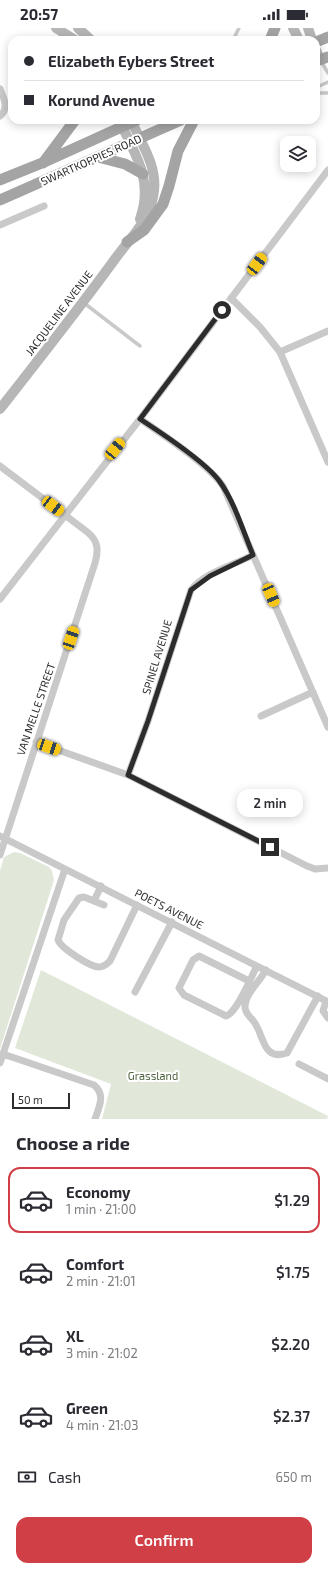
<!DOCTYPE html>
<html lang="en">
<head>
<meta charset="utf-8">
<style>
  body { margin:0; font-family:"Exo 2",sans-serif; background:#f7f7f7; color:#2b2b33; height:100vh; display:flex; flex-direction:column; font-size:15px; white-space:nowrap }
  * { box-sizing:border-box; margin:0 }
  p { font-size:13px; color:#7c7c81 }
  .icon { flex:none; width:22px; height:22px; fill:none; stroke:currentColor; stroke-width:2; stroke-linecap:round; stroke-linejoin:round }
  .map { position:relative; height:1091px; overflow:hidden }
  .panel { display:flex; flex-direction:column; background:#fff; flex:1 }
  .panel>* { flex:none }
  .hud { position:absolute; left:8px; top:8px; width:312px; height:88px; border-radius:12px; box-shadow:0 2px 10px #0003; display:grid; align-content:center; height:88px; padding:0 16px; background:#fff }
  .controls { position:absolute; left:280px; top:108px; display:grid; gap:8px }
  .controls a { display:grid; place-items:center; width:36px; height:36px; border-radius:8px; background:#fff; box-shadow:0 2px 10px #0003; font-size:20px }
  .scale { position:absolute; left:12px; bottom:10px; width:58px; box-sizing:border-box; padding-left:4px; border:2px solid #2c2c2c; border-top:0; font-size:11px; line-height:14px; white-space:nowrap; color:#2c2c2c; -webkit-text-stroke:3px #fff; paint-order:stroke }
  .end { position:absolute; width:18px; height:18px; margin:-9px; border:5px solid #2c2c2c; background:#fff; box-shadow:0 0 0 2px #fff }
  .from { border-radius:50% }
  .bubble { position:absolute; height:28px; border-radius:12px; background:#fff; box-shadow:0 2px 10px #0003; font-size:13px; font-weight:600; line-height:28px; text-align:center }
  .car { position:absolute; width:12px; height:24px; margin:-12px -6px; border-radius:5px; box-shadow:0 0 3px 1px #0007; background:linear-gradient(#f5c518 24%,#345 0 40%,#f5c518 0 76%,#345 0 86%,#f5c518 0) }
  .hud b { display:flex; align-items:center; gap:14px; height:38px; font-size:15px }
  .hud b+b { border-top:1px solid #e1e1e2 }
  .hud i { width:10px; height:10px; background:#2b2b33 }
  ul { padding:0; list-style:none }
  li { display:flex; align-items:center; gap:12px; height:66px; margin:0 8px 6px; padding:0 8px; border:2px solid transparent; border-radius:12px }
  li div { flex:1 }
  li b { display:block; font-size:15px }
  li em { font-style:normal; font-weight:600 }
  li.selected { border-color:#d13f46 }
  li>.icon { width:36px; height:36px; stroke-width:1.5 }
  h2 { padding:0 16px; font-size:18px; line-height:48px }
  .pay { display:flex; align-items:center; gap:10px; height:44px; padding:0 16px; font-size:15px }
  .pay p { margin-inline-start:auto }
  .primary-button { display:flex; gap:8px; margin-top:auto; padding:8px 16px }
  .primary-button a { flex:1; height:46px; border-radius:12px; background:#d13f46; color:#fff; font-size:16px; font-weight:600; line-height:46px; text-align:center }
  .status { display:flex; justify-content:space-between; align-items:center; height:28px; padding:0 20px; background:#fff; direction:ltr }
  .status svg { height:11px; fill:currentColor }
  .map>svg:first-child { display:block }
</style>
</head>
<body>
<div class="status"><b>20:57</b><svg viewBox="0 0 49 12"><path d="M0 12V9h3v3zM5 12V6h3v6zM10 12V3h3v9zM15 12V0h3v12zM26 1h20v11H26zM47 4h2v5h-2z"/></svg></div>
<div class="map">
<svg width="328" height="1091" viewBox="0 0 328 1091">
  <rect width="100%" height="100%" fill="#fff"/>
  <path fill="#e1e8da" d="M 14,824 L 20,825 L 49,839 L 52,843 L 54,852 L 0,1021 L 0,843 L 4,829 Z
    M 41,942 L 328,1088 L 327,1091 L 102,1091 L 111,1056 L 15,1020 Z"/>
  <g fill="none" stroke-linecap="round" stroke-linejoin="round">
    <path stroke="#c9c9c9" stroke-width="3.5" d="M 233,12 L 239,0
      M 321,33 L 328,45
      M 317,59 L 328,54
      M 316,65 L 328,65
      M 84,275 L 140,318"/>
    <path stroke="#c9c9c9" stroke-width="7" d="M 0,61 C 4,70 9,81 0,88
      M 0,197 L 44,178
      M 231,270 L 260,299 L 280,324 L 328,434
      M 280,324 L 328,303
      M 140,391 C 162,406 209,437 223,458 L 328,699
      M 0,438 L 86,503 C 98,512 99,521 95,535 L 0,827
      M 0,571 L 140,391 L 328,142
      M 261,688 L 313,664
      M 36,714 L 128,747 L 307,838 L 315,841 L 328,840
      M 128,747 L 148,693 L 191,562 C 205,544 234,537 253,527
      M 0,808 L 328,974
      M 94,873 L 101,858
      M 104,877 L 84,869 L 79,870 L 64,892 L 58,912 C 61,920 90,939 99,939 C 104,939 107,936 110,933 L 137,877
      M 266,942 C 260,953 245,966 245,979 C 245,987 253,990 256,997 C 264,1010 264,1033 287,1025 L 318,968
      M 249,953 L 199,928 L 193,932 L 179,960 L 184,967 L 226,988 C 237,985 251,949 257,938
      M 135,964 L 172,894
      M 326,973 L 323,983 L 328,990
      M 3,1026 L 94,1057 C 106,1067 99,1079 95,1091
      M 0,1035 L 65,841
      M 299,1036 L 328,1051"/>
    <path stroke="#b6b6b6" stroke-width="10" d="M 56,0 L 75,12
      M 78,0 L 91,12
      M 293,0 L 299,12
      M 308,0 L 312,12
      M 316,22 L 320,32
      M 119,92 C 135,126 154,152 140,191
      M 0,381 C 39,331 78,282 115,231 C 131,209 151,191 154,163 C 157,137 141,115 131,92"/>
    <path stroke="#a4a4a4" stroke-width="11" d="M 270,12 L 275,0
      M 316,14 L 328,9
      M 316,33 L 328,29
      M 98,129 L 125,136 L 143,146
      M 43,135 L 75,92
      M 0,152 L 42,135 L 137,92
      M 0,172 L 181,92
      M 127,214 L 144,202 L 163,176 L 169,158 L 178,123 L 194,92"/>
  </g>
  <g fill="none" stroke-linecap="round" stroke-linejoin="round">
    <path stroke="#2c2c2c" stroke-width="5" d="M 222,282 L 140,391 C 160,404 207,435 220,454 C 235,475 243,503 253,527 L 210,548 L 191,562 L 148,693 L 128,747 L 270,819"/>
  </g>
  <g text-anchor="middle" stroke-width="4" stroke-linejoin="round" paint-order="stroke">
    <g font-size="11" fill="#2c2c2c" stroke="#fff">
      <text transform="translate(91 132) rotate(-24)" y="4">SWARTKOPPIES ROAD</text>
      <text transform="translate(59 285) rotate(-53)" y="4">JACQUELINE AVENUE</text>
      <text transform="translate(157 629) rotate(-73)" y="4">SPINEL AVENUE</text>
      <text transform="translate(36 681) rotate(-71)" y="4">VAN MELLE STREET</text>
      <text transform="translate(169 881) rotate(27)" y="4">POETS AVENUE</text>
    </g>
    <g font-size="11" fill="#4e623e" stroke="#fff">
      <text x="153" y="1052">Grassland</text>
    </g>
  </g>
</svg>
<div class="controls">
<a><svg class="icon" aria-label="layers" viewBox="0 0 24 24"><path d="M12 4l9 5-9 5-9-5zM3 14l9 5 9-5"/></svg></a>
</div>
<div class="scale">50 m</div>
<i class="end from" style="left:222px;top:282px"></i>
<i class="end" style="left:270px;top:819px"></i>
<div class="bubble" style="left:237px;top:761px;width:66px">2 min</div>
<i class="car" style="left:257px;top:236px;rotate:37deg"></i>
<i class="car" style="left:115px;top:421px;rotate:39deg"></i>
<i class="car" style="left:53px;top:478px;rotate:127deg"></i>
<i class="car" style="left:271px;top:567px;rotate:157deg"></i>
<i class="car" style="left:71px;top:610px;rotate:18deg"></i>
<i class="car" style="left:49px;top:719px;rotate:109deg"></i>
<div class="hud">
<b><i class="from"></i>Elizabeth Eybers Street</b>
<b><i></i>Korund Avenue</b>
</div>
</div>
<section class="panel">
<h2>Choose a ride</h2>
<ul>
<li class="selected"><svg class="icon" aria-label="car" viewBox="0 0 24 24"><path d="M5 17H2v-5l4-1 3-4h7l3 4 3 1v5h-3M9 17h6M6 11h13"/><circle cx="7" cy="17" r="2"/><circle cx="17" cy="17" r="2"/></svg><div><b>Economy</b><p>1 min · 21:00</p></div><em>$1.29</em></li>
<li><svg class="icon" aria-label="car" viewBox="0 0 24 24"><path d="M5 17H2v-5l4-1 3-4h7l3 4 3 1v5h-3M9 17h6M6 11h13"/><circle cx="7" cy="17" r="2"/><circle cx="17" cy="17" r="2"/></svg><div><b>Comfort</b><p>2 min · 21:01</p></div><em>$1.75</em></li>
<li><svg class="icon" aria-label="car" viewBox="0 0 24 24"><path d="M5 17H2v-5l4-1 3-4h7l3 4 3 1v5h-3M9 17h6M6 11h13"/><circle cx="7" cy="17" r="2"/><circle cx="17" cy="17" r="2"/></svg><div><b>XL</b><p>3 min · 21:02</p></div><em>$2.20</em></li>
<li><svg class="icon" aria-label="car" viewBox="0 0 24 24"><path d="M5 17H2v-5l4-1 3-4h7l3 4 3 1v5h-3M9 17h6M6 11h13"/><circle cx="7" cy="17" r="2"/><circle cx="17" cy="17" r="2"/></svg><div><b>Green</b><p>4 min · 21:03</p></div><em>$2.37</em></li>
</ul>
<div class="pay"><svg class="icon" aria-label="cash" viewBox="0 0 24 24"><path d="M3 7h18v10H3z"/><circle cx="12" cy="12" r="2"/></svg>Cash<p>650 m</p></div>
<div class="primary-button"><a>Confirm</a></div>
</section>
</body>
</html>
